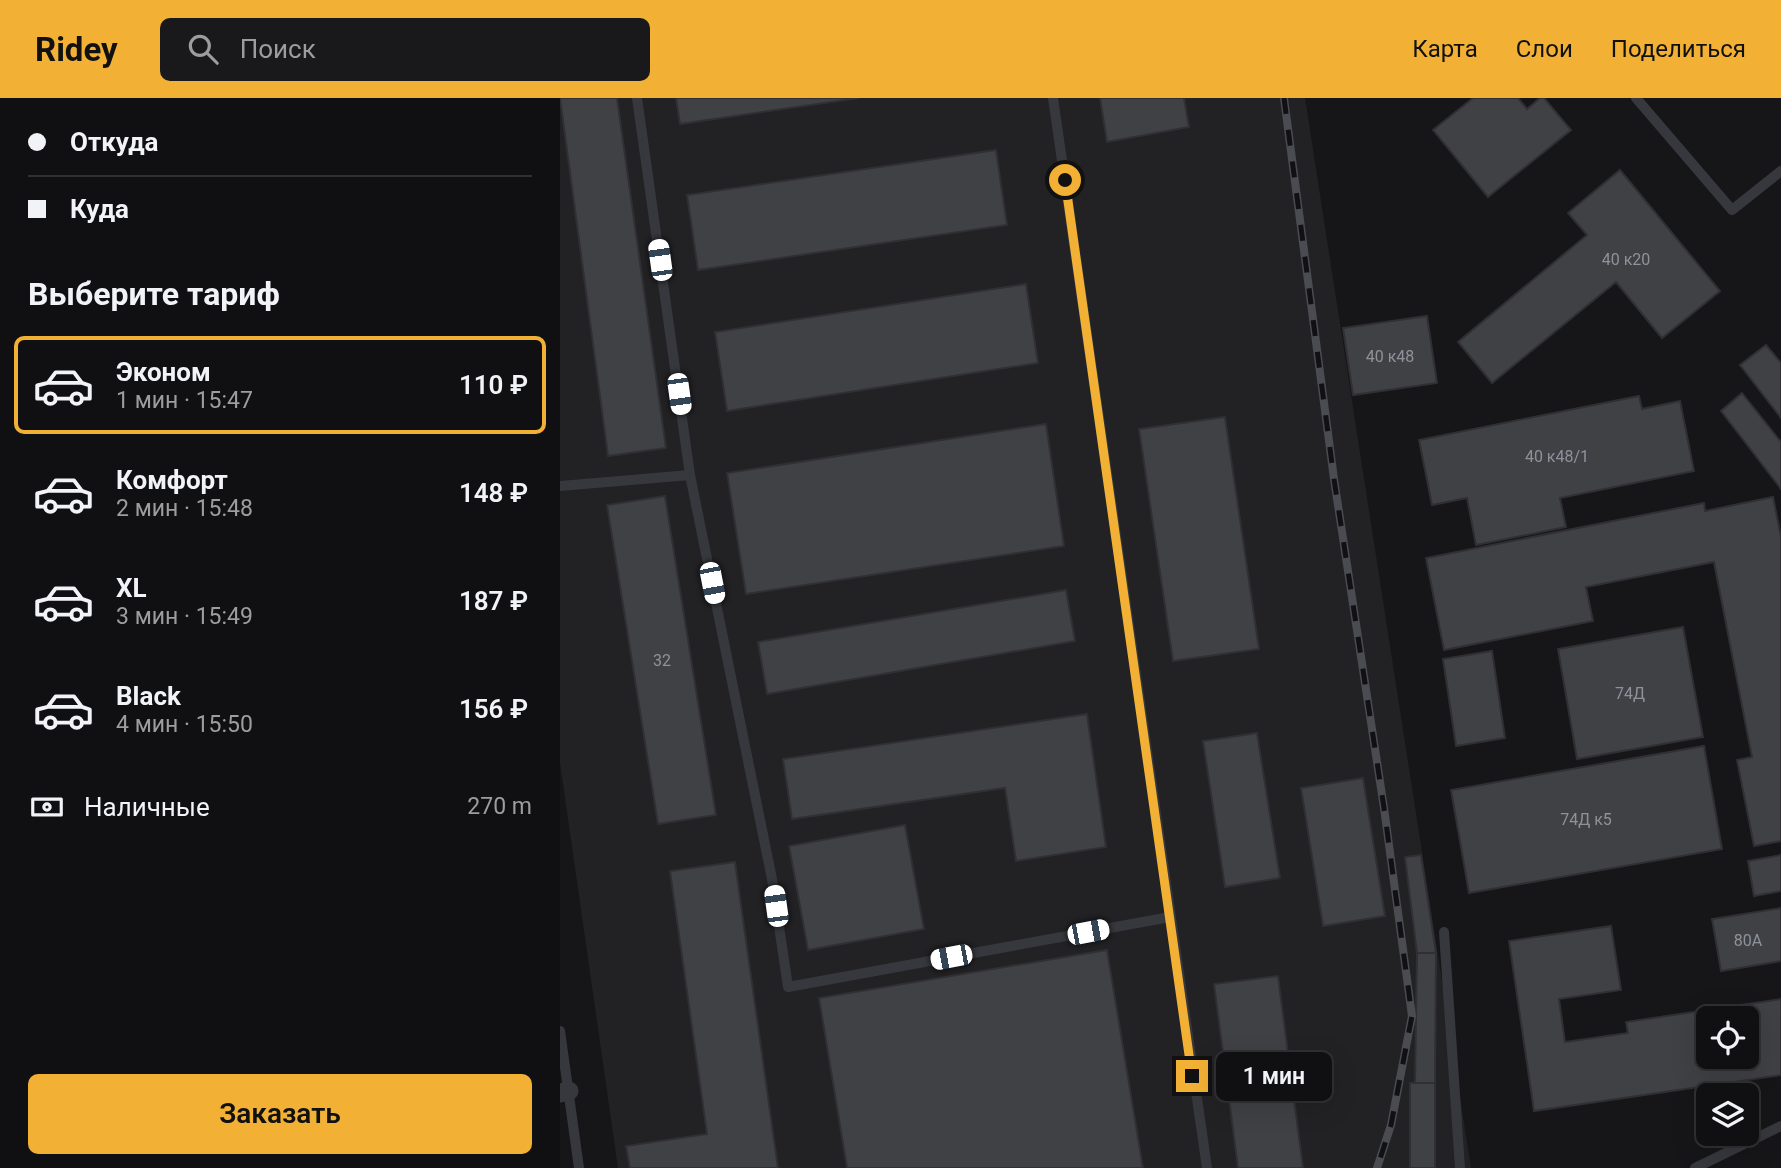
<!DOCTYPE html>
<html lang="ru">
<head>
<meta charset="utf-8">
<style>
  body { margin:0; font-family:Roboto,sans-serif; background:#19191b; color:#f1f3f6; height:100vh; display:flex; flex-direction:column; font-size:26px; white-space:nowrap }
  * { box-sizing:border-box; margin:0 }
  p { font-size:23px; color:#9c9d9f }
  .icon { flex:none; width:38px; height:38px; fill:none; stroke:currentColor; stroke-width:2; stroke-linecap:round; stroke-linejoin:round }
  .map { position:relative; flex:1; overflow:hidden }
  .panel { display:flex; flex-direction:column; background:#101012; width:560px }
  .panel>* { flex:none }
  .guide { display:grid; align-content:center; height:154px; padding:0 28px; background:#101012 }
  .controls { position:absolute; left:1136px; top:908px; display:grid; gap:14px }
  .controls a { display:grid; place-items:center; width:63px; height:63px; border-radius:10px; background:#101012; box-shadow:0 7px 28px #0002,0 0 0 2px #303032; font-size:35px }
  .end { position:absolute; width:32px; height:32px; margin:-16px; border:9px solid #f2b134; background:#111; box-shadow:0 0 0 4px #111 }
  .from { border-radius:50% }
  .bubble { position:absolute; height:49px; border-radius:10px; background:#101012; box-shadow:0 7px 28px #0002,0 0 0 2px #303032; font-size:23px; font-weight:600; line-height:49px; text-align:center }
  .car { position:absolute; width:21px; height:42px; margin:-21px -10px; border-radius:9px; box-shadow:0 0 5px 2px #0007; background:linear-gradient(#fff 24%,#345 0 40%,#fff 0 76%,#345 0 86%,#fff 0) }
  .guide b { display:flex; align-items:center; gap:24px; height:66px; font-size:26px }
  .guide b+b { border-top:2px solid #303032 }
  .guide i { width:18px; height:18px; background:#f1f3f6 }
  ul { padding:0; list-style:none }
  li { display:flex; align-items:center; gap:21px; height:98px; margin:0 14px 10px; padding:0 14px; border:4px solid transparent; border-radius:10px }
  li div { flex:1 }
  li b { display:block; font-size:26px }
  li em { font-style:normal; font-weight:600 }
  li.active { border-color:#f2b134 }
  li>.icon { width:63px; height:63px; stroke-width:1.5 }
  h2 { padding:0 28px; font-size:32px; line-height:84px }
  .pay { display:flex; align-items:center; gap:18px; height:77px; padding:0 28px; font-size:26px }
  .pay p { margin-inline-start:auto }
  .action { display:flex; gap:14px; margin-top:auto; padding:14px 28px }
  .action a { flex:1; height:80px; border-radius:10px; background:#f2b134; color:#111; font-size:28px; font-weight:600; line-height:80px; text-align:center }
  header { display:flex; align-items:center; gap:42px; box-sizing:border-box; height:98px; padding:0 35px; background:#f2b134; color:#111 }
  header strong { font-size:33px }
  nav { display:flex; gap:38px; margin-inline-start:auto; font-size:24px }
  .search { width:490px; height:63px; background:#19191b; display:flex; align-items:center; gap:18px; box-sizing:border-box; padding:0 24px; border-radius:10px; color:#9c9d9f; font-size:26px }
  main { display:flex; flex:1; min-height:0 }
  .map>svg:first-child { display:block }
</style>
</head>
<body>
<header>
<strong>Ridey</strong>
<div class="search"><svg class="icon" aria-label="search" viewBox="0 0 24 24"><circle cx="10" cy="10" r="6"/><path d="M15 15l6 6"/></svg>Поиск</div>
<nav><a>Карта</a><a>Слои</a><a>Поделиться</a></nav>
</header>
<main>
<section class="panel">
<div class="guide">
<b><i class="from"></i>Откуда</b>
<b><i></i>Куда</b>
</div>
<h2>Выберите тариф</h2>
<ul>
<li class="active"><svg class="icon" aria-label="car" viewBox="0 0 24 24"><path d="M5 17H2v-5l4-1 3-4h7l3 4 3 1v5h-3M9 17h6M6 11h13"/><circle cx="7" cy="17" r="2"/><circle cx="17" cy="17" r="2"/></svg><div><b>Эконом</b><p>1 мин · 15:47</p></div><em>110 ₽</em></li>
<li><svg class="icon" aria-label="car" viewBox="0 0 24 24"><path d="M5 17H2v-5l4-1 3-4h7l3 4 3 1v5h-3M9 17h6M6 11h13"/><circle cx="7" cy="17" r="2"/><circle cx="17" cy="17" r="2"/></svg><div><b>Комфорт</b><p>2 мин · 15:48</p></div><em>148 ₽</em></li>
<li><svg class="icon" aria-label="car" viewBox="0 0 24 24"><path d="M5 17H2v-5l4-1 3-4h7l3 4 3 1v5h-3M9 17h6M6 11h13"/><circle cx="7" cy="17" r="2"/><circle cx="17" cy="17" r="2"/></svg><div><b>XL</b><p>3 мин · 15:49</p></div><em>187 ₽</em></li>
<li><svg class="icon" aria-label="car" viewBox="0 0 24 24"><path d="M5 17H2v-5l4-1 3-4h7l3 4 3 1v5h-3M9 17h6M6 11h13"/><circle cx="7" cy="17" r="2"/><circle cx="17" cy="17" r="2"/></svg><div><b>Black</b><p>4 мин · 15:50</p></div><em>156 ₽</em></li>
</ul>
<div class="pay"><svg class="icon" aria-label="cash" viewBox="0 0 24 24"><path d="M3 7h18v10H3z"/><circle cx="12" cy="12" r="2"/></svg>Наличные<p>270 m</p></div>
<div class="action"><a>Заказать</a></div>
</section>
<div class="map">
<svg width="1221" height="1070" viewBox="0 0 1221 1070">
  <rect width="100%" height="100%" fill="#161618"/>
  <path fill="#222225" d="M 0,0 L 745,0 L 911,1070 L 58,1070 L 0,665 Z"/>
  <path fill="#404145" stroke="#303034" stroke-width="2" fill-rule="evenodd" d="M 0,0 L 57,0 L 106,350 L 48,358 Z
    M 116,0 L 299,0 L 120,26 Z
    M 540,0 L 624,0 L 629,29 L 547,44 Z
    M 913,0 L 958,0 L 967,11 L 980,0 L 984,0 L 1011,32 L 928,99 L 873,32 Z
    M 436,52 L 447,127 L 138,172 L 127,97 Z
    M 1060,72 L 1160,193 L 1102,240 L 1056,184 L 932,285 L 898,244 L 1027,137 L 1008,115 Z
    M 466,186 L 478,265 L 167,313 L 155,234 Z
    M 867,218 L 877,285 L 793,297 L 783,230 Z
    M 1206,247 L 1221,265 L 1221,320 L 1180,267 Z
    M 1182,295 L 1221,344 L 1221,391 L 1161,313 Z
    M 1079,298 L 1082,311 L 1120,303 L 1134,373 L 1000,400 L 1006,429 L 916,447 L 907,400 L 872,407 L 859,342 Z
    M 665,319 L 699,551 L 613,563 L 579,331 Z
    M 486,326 L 504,448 L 186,496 L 167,375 Z
    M 105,398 L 156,717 L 98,726 L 47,407 Z
    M 1213,399 L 1221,439 L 1221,743 L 1194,748 L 1177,662 L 1192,659 L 1154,464 L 1026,489 L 1033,523 L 884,552 L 866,460 L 1144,405 L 1145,413 Z
    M 506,492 L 515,543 L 207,596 L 198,544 Z
    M 1123,529 L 1143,639 L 1017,661 L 998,551 Z
    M 932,553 L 945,640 L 896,648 L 883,561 Z
    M 527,616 L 546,749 L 456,763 L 445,690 L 232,721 L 223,661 Z
    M 697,635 L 720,780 L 665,789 L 643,643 Z
    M 1144,648 L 1162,751 L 909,795 L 891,692 Z
    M 803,680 L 825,818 L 763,828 L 741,690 Z
    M 345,727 L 364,831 L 248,852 L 229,748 Z
    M 861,757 L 876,855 L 857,855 L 845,759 Z
    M 1221,757 L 1221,793 L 1194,798 L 1188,763 Z
    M 175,764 L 218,1070 L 70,1070 L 66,1048 L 147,1036 L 110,773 Z
    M 1221,810 L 1221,863 L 1161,873 L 1152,821 Z
    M 1051,828 L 1061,892 L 999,901 L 1005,944 L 1068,935 L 1066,924 L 1221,901 L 1221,977 L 974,1013 L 949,843 ZM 1148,920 L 1186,920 L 1186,959 L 1148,959 Z
    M 547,852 L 583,1070 L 287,1070 L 259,900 Z
    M 857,855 L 876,855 L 875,985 L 855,985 Z
    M 718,878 L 743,1070 L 678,1070 L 654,886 Z
    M 850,985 L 875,985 L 875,1070 L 850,1070 Z"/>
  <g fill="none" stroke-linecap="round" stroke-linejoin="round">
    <path stroke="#37383d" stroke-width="10" d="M 77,0 L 130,377 L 212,781 L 228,889 L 610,819
      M 493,0 L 647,1070
      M 1076,0 L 1172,112 L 1221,73
      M 0,388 L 130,377
      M 884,834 L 900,1070
      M 0,933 L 19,1070
      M 1135,1070 L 1221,1028"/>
    <path stroke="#37383d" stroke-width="19" d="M 0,995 L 9,993"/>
    <g stroke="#4a4c52" stroke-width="8">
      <path id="rail" d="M 724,0 L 774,381 L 824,710 L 852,918 L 831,1027 L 817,1070"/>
    </g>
    <use href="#rail" stroke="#111113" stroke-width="5" stroke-dasharray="16" stroke-linecap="butt"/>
  </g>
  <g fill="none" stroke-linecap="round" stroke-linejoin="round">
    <path stroke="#f2b134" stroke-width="9" d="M 505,82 L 632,978"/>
  </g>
  <g text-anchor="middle" stroke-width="5" stroke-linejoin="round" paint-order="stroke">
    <g font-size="16" fill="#8e929b">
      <text x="1066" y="167">40 к20</text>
      <text x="830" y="264">40 к48</text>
      <text x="997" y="364">40 к48/1</text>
      <text x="102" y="568">32</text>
      <text x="1070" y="601">74Д</text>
      <text x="1026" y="727">74Д к5</text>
      <text x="1188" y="848">80А</text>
    </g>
  </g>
</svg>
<div class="controls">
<a><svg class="icon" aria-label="locate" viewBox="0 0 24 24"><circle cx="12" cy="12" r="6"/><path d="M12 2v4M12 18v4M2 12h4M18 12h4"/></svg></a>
<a><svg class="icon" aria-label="layers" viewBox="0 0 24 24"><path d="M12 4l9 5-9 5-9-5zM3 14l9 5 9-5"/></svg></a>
</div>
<i class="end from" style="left:505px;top:82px"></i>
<i class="end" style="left:632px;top:978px"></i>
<div class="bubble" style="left:656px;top:954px;width:116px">1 мин</div>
<i class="car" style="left:100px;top:162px;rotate:352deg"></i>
<i class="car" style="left:119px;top:296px;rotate:172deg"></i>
<i class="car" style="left:152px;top:485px;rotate:169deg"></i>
<i class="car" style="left:216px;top:808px;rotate:352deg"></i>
<i class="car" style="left:528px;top:834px;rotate:79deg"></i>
<i class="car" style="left:391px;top:859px;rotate:259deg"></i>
</div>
</main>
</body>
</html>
